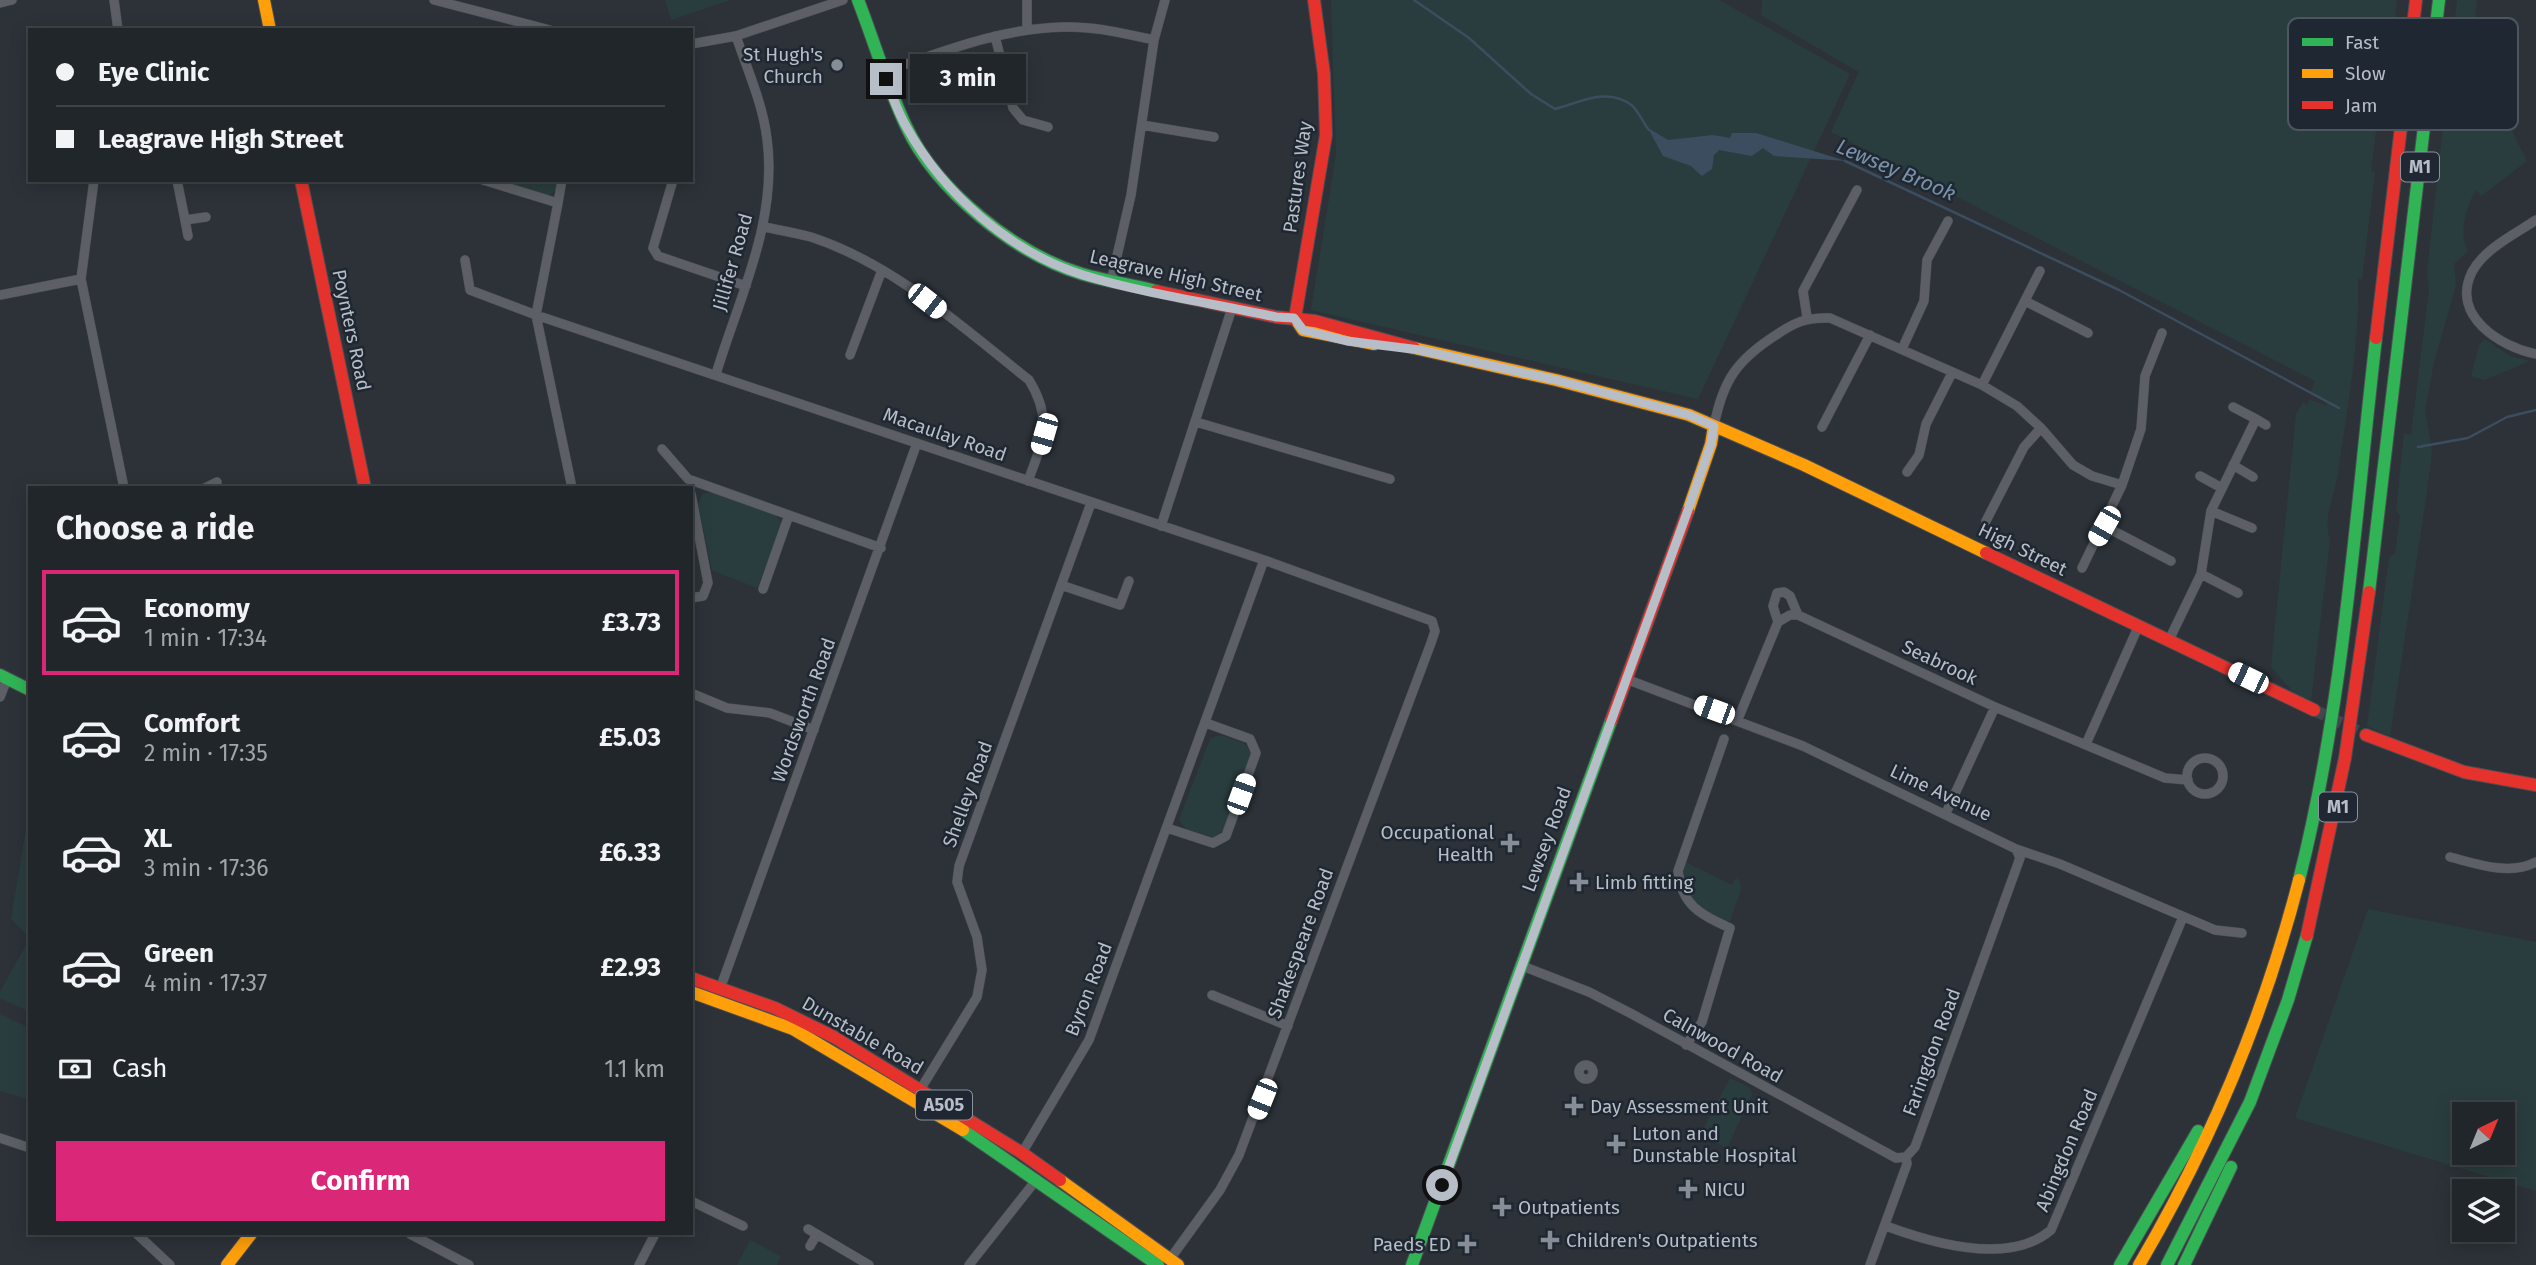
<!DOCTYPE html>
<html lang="en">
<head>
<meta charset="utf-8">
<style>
  body { margin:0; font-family:"Fira Sans",sans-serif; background:#2d3236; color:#f1f3f6; height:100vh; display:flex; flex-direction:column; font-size:26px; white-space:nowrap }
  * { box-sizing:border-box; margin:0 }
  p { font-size:23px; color:#a2a5a8 }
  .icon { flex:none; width:38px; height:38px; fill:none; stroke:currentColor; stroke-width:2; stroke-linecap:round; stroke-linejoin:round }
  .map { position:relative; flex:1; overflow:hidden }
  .details { position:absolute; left:28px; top:486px; width:665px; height:749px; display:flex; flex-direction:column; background:#21262a; border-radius:0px; box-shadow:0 4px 18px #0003,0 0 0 2px #3e4347 }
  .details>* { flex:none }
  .banner { position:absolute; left:28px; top:28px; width:665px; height:154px; border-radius:0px; box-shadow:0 4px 18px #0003,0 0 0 2px #3e4347; display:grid; align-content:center; height:154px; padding:0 28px; background:#21262a }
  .needle { width:46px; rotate:43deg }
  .controls { position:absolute; left:2452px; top:1102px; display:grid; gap:14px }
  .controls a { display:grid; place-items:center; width:63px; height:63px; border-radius:0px; background:#21262a; box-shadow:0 4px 18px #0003,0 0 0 2px #3e4347; font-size:35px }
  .end { position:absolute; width:32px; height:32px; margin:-16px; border:9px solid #b7bec8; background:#111; box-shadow:0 0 0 4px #111 }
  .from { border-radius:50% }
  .bubble { position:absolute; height:49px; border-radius:0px; background:#21262a; box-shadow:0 4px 18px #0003,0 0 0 2px #3e4347; font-size:23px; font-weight:700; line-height:49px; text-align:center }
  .car { position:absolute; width:21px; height:42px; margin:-21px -10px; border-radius:9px; box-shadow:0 0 5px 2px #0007; background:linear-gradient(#fff 24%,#345 0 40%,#fff 0 76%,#345 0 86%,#fff 0) }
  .banner b { display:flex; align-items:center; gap:24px; height:66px; font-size:26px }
  .banner b+b { border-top:2px solid #3e4347 }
  .banner i { width:18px; height:18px; background:#f1f3f6 }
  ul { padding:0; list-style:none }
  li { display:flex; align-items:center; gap:21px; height:105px; margin:0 14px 10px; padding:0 14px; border:4px solid transparent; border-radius:0px }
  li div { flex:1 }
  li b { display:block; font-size:26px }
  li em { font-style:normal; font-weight:700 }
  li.active { border-color:#db2777 }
  li>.icon { width:63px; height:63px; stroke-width:1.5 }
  h2 { padding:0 28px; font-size:32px; line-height:84px }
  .pay { display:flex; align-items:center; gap:18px; height:77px; padding:0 28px; font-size:26px }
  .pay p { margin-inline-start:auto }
  .primary-button { display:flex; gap:14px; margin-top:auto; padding:14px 28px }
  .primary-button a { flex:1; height:80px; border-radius:0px; background:#db2777; color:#fff; font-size:28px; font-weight:700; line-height:80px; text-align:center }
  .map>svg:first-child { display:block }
</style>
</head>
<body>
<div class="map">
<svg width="2536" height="1265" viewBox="0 0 2536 1265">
  <rect width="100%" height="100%" fill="#2c3238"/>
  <path fill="#2a3d3e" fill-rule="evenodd" d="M 665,0 L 730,0 L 671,20 Z
    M 1331,0 L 1719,0 L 1850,74 L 1698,399 L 1311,310 L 1336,155 Z
    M 1762,0 L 2397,0 L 2392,48 L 2386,48 L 2371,171 L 2375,172 L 2362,279 L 2358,279 C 2360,338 2347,413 2338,472 C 2335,496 2322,517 2330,540 L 2311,700 L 2296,695 L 2271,667 L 2296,414 L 2303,402 L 2308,405 L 2309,399 L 2327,406 L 2327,401 L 2310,394 L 2315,381 L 1831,132 L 1859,72 L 1761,15 Z
    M 2457,0 L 2477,0 L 2467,84 L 2487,82 L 2527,161 L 2481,196 L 2476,190 C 2466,207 2458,233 2468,251 L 2454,264 L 2456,285 L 2434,362 L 2425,411 L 2432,451 L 2427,491 L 2390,736 L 2367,726 L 2389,557 L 2395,553 L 2400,516 L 2396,510 L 2404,433 L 2411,435 L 2429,290 L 2427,271 Z
    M 496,180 L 558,180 L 555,191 L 548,196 Z
    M 2485,339 L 2510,356 L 2530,361 L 2484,380 L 2471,376 L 2479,345 Z
    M 713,492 L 774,513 L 782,524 L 757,588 L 712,570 L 698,505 L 702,494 Z
    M 1220,735 L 1244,743 L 1251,753 L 1223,831 L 1213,837 L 1186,829 L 1179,820 L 1210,739 Z
    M 30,804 L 30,938 L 11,919 Z
    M 1685,862 L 1732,885 L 1736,878 L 1740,881 L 1741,890 L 1730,921 L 1725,922 L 1694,906 L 1682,874 Z
    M 2368,909 L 2536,942 L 2536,1191 L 2295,1118 ZM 2464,1115 L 2502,1115 L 2502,1153 L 2464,1153 Z
    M 28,941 L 30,942 L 30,1012 L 0,998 L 0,992 Z
    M 0,1014 L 30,1028 L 30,1100 L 0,1091 Z
    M 1730,1078 L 1749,1087 L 1752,1094 L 1727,1148 L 1700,1135 Z
    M 750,1240 L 781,1256 L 777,1265 L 737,1265 Z"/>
  <path fill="#3c4d60" d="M 1648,128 L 1668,140 L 1713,135 L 1730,138 L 1732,133 L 1756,133 L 1846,161 L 1774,156 L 1763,148 L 1752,156 L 1719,150 L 1714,155 L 1712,169 L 1702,176 L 1691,166 L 1663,156 Z"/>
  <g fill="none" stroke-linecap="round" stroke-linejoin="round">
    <path stroke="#3c4d60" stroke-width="2.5" d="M 1414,0 L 1469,38 L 1531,94 L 1555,109 C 1579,103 1606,87 1630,104 C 1638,109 1643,123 1649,130
      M 1845,161 L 2119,290 L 2339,408
      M 2418,447 L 2468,438 L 2507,417 L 2536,410"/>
    <path stroke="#41474e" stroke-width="12" stroke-dasharray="12 6" stroke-linecap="butt" d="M 2314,710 L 2366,735"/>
    <g stroke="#4a4e53" stroke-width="10">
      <path id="street" d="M 114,0 L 118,30
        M 434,0 L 550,30
        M 1027,0 L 1027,30
        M 0,3 L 12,0
        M 995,36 L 1013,108 L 1023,120 L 1048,127
        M 691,44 L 736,36 L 843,0
        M 883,72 C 942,52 1001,28 1064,27 C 1095,26 1125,34 1154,40
        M 1142,125 L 1214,137
        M 94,180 L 81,279 L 124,488
        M 177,180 L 185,220 L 206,217
        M 483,180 L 558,203 L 536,315 L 572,488
        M 673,180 L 653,248 L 658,256 L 746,286
        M 558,203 L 562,180
        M 185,220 L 188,236
        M 2536,220 C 2515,234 2484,249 2472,272 C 2450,316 2501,347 2536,354
        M 764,227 C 779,230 796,233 811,237 C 894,264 962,327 1029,380 C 1053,419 1043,441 1028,481
        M 465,260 L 470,290 L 536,315 L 1264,560 L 1432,621 L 1435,631 L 1431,643 L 1239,1155 L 1220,1190 L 1170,1259
        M 1111,282 L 1131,195 L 1154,40 L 1165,0
        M 0,295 L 81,279
        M 2025,301 L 2088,333
        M 1807,317 L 1803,291 L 1857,190
        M 1902,349 L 1924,301 L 1927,260 L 1948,221
        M 850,355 L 882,270
        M 716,374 C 739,298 778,221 767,139 C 763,104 747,69 736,36
        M 1982,385 L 2040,271
        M 2256,419 L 2266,425
        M 1196,422 L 1390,479
        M 1714,426 C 1723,380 1737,360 1776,335 C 1795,322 1807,317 1830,318 L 1982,385 L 2017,406 L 2041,428 L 2073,465 L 2092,476 L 2122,485 L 2082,568
        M 1822,427 L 1870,335
        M 662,449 L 688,479 L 881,548
        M 2233,465 L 2253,477
        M 1907,472 L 1919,455 L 1926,424 L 1952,373
        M 2200,476 L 2220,487
        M 2122,485 L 2141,429 L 2145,376 L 2162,333
        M 205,488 L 217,482
        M 691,494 L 708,583 L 703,596 L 691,598
        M 2211,511 L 2252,528
        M 1986,521 L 2024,447 L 2041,428
        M 1161,526 L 1232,308
        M 2104,526 L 2171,561
        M 2201,574 L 2238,593
        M 1061,585 L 1120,605 L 1129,581
        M 763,589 L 789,515
        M 1778,622 L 1773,606 L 1777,593 L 1784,592 L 1790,596 L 1798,615
        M 2169,640 L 2201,574 L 2211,511 L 2256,419 L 2233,407
        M 1626,679 L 1803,746 L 2016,849 L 2060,864 L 2215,930 L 2242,933
        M 691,693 L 727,708 L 770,713 L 814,730
        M 0,697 L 7,679
        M 1738,719 L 1778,622 L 1790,615 L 1798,615 L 1995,707 L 2165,778 L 2188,780
        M 2086,744 L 2139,625
        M2187 776a18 18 0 1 1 36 0a18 18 0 1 1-36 0Z
        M 1946,813 L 1995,707
        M 1167,828 L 1213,843 L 1226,836 L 1256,753 L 1250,739 L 1206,723
        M 2450,857 C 2477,864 2510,876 2536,862
        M 1520,965 L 1589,992 L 1630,1013 L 1896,1158 L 1906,1157
        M 720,989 L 917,443
        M 1212,995 L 1288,1026
        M 1686,1045 L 1702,1022 L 1730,928 C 1700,914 1682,906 1678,871 L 1724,739
        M1579 1072a7 7 0 1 1 14 0a7 7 0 1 1-14 0Z
        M 920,1090 L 977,997 L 982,970 L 977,937 L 957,882 L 959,866 L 1091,503
        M 0,1138 L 30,1148
        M 1022,1153 L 1089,1040 L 1264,560
        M 691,1201 L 743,1226
        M 1886,1226 C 1937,1245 2010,1265 2051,1230 L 2183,917
        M 808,1229 L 869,1265
        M 137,1234 L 170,1265
        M 410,1234 L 469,1265
        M 810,1246 L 817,1234
        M 639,1265 L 655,1234
        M 969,1265 L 1037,1179
        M 1870,1265 L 1907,1164 L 1906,1157 L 1915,1147 L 2020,858 L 2016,849"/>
    </g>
    <g stroke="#4a4e53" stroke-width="14">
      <path id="fast" d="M 858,0 C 874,41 887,86 906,126 C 936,190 1015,254 1082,274 C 1106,281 1132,285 1156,291
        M 2369,592 L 2439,0
        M 0,675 L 30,690
        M 2299,880 C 2344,703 2355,518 2376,338
        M 963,1130 L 1158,1265
        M 1412,1265 L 1611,721
        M 2120,1265 L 2198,1131
        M 2167,1265 L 2250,1102 L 2288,1000 L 2307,935
        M 2184,1265 L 2231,1167"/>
    </g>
    <g stroke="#4a4e53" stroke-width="14">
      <path id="slow" d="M 264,0 L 270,30
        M 1295,318 L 1303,330 L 1374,344
        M 1414,348 L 1556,380 L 1689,415 L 1804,465 L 1986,553
        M 1688,511 L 1711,444 L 1714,426
        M 691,992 L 793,1029 L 963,1130
        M 1060,1180 L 1178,1265
        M 227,1265 L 251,1234
        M 2139,1265 C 2210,1144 2264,1016 2299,880"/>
    </g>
    <g stroke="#4a4e53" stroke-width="14">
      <path id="jam" d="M 301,180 L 365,488
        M 1156,291 L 1276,317 L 1315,321 L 1414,348
        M 1295,318 L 1326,135 L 1324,74 L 1314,0
        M 2376,338 L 2416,0
        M 1986,553 L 2314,710
        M 1611,721 L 1688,511
        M 2366,735 L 2464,772 L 2536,785
        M 2307,935 L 2345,758 L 2369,592
        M 691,978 L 775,1008 L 834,1037 L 1022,1153 L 1060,1180"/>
    </g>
    <use href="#street" stroke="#5c6066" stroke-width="9"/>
    <use href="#fast" stroke="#30b455" stroke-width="12"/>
    <use href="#slow" stroke="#ff9f0a" stroke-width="12"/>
    <use href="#jam" stroke="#e5322d" stroke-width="12"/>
  </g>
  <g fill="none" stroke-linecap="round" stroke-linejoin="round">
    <path stroke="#b7bec8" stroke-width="9" d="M 886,79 C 892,95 898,113 907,128 C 944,194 1010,252 1083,275 C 1145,294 1212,303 1276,317 L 1294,318 L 1303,330 L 1347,341 L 1420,350 L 1556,380 L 1689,415 L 1714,426 L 1711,444 L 1688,510 L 1442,1185"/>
  </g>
  <g fill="#868d96" stroke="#1f2832" stroke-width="2.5">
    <circle cx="837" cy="65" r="7"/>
    <path d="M1506.5 832.5h7v7h7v7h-7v7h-7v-7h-7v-7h7z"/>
    <path d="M1575.5 871.5h7v7h7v7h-7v7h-7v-7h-7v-7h7z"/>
    <path d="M1570.5 1095.5h7v7h7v7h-7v7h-7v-7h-7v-7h7z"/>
    <path d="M1612.5 1133.5h7v7h7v7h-7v7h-7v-7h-7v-7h7z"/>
    <path d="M1684.5 1178.5h7v7h7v7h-7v7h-7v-7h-7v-7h7z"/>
    <path d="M1498.5 1196.5h7v7h7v7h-7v7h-7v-7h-7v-7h7z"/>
    <path d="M1546.5 1229.5h7v7h7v7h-7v7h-7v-7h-7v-7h7z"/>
    <path d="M1463.5 1233.5h7v7h7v7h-7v7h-7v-7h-7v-7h7z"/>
  </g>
  <g text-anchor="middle" stroke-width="5" stroke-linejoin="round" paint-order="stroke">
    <g fill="#1f2832" stroke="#89919b" stroke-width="2">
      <rect x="2401" y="152.5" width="38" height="29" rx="5"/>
      <rect x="2319" y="792.5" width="38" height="29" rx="5"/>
      <rect x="916" y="1090.5" width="56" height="29" rx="5"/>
    </g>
    <g font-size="18" font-weight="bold" fill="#b7bec8">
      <text x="2420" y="173">M1</text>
      <text x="2338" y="813">M1</text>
      <text x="944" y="1111">A505</text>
    </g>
    <g font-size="19" fill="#b7bec8" stroke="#1f2832" text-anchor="start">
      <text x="823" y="61" text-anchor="end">St Hugh's<tspan x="823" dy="22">Church</tspan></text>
      <text x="1494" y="839" text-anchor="end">Occupational<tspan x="1494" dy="22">Health</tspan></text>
      <text x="1595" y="889">Limb fitting</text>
      <text x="1590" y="1113">Day Assessment Unit</text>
      <text x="1632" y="1140">Luton and<tspan x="1632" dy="22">Dunstable Hospital</tspan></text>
      <text x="1704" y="1196">NICU</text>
      <text x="1518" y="1214">Outpatients</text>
      <text x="1566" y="1247">Children's Outpatients</text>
      <text x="1451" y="1251" text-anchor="end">Paeds ED</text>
    </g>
    <g font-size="19" fill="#b7bec8" stroke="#1f2832">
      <text transform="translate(1297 177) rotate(-82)" y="7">Pastures Way</text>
      <text transform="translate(732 262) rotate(-74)" y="7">Jillifer Road</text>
      <text transform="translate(1176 275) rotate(13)" y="7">Leagrave High Street</text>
      <text transform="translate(352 330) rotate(78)" y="7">Poynters Road</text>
      <text transform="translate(945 434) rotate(19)" y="7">Macaulay Road</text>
      <text transform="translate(2023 549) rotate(26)" y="7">High Street</text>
      <text transform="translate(1940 662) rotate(25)" y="7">Seabrook</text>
      <text transform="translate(803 710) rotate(-70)" y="7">Wordsworth Road</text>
      <text transform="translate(1941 792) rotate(25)" y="7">Lime Avenue</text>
      <text transform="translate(967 794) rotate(-70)" y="7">Shelley Road</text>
      <text transform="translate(1546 839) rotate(-70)" y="7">Lewsey Road</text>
      <text transform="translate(1300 943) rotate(-70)" y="7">Shakespeare Road</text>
      <text transform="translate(1088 989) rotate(-69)" y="7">Byron Road</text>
      <text transform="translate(863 1035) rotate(30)" y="7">Dunstable Road</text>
      <text transform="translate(1723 1045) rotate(29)" y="7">Calnwood Road</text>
      <text transform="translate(1931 1052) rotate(-70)" y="7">Faringdon Road</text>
      <text transform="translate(2066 1150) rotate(-67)" y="7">Abingdon Road</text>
    </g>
    <g font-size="21" font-style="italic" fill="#7a91a9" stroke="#1f2832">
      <text transform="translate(1896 170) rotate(23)" y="7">Lewsey Brook</text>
    </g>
  </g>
  <rect x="2288" y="18" width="230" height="112" rx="10" fill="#1f2832" stroke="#4d555f" stroke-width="2"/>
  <rect x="2302" y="38" width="31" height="8" fill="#30b455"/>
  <rect x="2302" y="69" width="31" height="9" fill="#ff9f0a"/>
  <rect x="2302" y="101" width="31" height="8" fill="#e5322d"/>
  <g font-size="19" fill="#b7bec8">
    <text x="2345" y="49">Fast</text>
    <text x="2345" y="80">Slow</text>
    <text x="2345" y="112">Jam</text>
  </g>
</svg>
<div class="controls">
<a><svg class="needle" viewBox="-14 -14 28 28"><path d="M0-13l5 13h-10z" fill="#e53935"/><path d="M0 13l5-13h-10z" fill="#a2a5a8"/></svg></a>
<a><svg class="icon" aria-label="layers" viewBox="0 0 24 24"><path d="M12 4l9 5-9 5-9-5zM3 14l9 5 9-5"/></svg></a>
</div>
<i class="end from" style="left:1442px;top:1185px"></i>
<i class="end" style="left:886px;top:79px"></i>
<div class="bubble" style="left:910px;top:54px;width:116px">3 min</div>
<i class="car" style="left:927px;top:301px;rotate:128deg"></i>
<i class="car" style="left:1044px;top:434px;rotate:196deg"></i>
<i class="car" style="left:2104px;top:526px;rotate:210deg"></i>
<i class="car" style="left:2248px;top:678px;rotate:296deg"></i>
<i class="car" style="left:1714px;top:710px;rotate:290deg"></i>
<i class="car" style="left:1241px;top:794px;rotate:20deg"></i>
<i class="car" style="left:1262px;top:1099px;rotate:202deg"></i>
<div class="banner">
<b><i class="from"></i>Eye Clinic</b>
<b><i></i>Leagrave High Street</b>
</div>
<section class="details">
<h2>Choose a ride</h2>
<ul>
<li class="active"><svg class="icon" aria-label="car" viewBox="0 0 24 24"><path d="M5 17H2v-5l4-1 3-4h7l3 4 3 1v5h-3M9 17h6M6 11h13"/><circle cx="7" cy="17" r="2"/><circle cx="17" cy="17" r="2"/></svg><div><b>Economy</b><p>1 min · 17:34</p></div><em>£3.73</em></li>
<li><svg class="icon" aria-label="car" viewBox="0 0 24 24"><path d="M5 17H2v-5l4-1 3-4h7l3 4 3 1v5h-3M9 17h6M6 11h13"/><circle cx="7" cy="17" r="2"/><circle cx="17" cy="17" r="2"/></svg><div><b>Comfort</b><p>2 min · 17:35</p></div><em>£5.03</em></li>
<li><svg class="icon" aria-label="car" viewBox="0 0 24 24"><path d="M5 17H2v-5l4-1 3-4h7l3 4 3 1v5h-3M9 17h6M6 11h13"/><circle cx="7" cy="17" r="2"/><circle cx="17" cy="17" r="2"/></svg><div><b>XL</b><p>3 min · 17:36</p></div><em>£6.33</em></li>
<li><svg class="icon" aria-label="car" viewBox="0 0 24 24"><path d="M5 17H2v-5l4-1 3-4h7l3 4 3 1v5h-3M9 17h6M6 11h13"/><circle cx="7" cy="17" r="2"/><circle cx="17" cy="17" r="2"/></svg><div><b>Green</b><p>4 min · 17:37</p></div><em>£2.93</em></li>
</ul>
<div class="pay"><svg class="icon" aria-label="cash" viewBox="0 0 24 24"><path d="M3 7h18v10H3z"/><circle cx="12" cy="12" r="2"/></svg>Cash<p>1.1 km</p></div>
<div class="primary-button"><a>Confirm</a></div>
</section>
</div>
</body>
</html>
